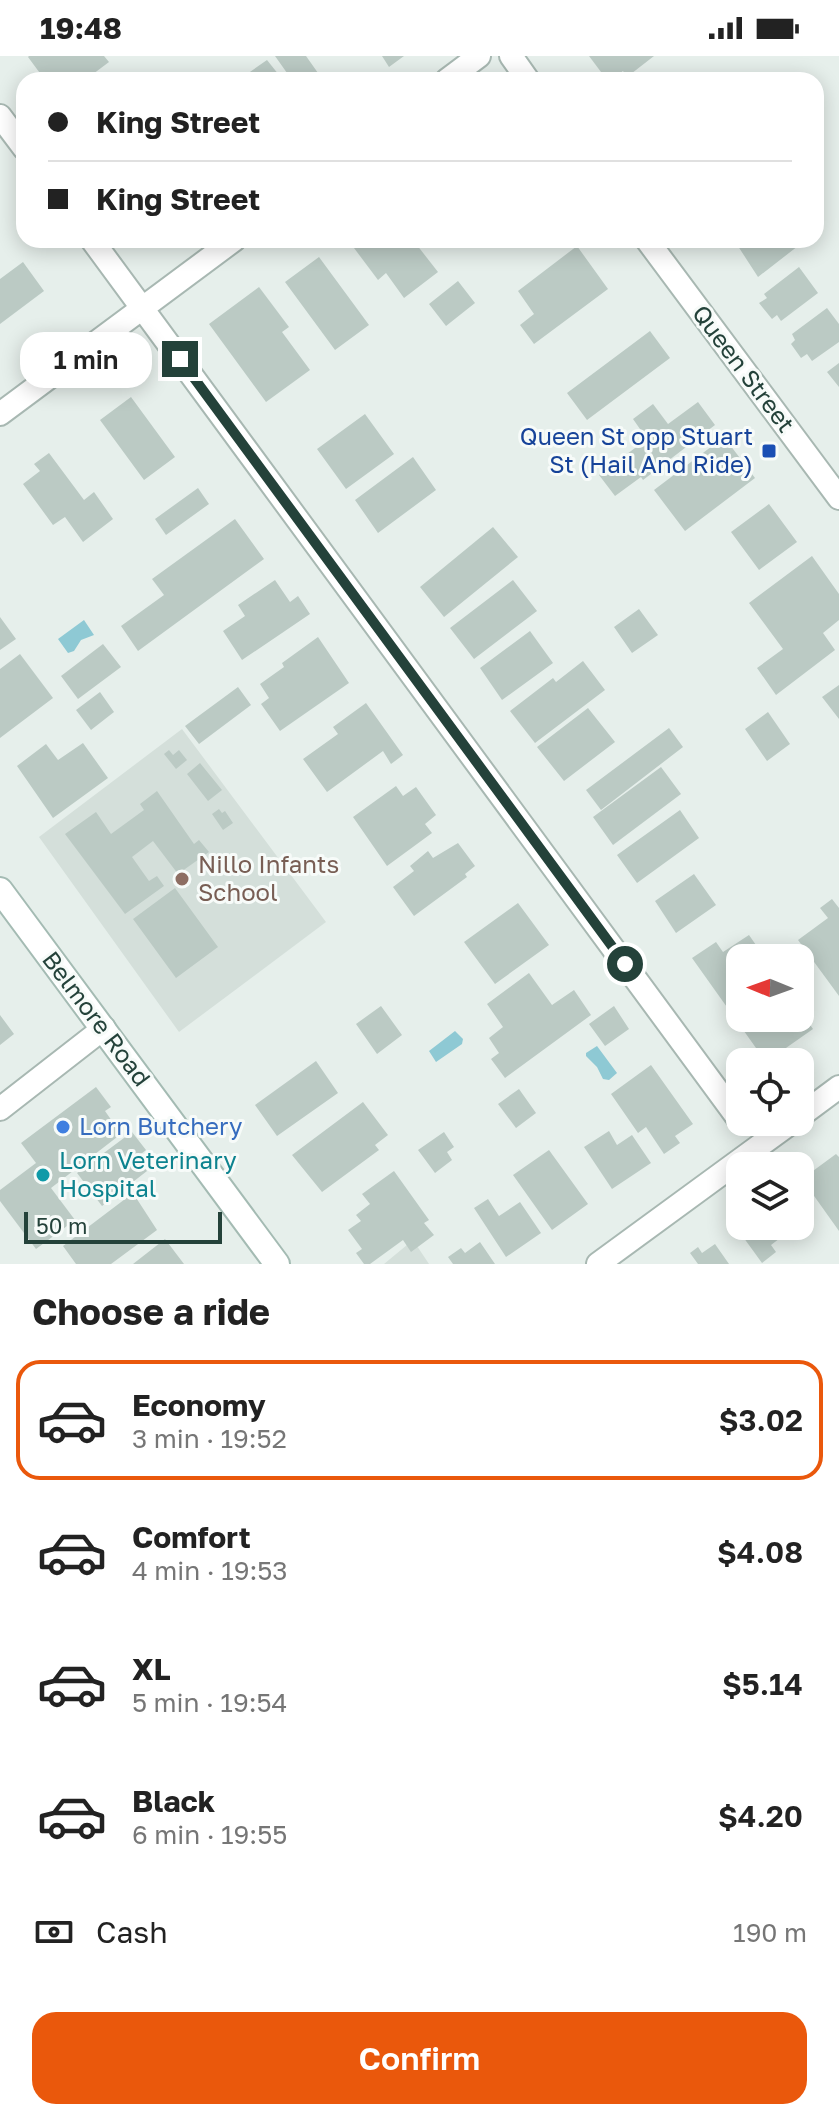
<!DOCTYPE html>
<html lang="en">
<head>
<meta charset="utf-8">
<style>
  body { margin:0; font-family:"Golos Text",sans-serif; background:#f6f6f6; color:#222; height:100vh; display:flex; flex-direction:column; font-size:30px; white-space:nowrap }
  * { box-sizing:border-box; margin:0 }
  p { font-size:26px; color:#767676 }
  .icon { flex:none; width:44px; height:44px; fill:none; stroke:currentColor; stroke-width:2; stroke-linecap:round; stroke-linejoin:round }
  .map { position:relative; height:1208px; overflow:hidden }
  .drawer { display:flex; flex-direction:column; background:#fff; flex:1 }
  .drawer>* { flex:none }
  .guide { position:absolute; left:16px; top:16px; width:808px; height:176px; border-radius:24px; box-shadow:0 4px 20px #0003; display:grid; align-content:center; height:176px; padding:0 32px; background:#fff }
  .needle { width:52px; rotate:271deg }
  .tools { position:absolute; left:726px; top:888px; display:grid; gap:16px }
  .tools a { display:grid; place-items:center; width:88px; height:88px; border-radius:16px; background:#fff; box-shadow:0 4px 20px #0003; font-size:40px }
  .scale { position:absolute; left:24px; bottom:20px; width:198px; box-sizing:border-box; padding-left:8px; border:4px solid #24423a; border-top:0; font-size:22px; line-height:28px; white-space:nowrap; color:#24423a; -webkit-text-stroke:6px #f7fbf9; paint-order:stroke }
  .end { position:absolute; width:36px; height:36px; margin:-18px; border:10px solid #24423a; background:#fff; box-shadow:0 0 0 4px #fff }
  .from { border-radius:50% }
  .bubble { position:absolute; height:56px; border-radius:24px; background:#fff; box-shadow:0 4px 20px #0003; font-size:26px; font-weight:600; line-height:56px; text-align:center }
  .guide b { display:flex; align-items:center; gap:28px; height:76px; font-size:30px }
  .guide b+b { border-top:2px solid #e0e0e0 }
  .guide i { width:20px; height:20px; background:#222 }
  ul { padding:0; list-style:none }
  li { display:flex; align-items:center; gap:24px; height:120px; margin:0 16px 12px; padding:0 16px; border:4px solid transparent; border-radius:24px }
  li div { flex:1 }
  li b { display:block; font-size:30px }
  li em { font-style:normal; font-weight:600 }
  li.selected { border-color:#ea580c }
  li>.icon { width:72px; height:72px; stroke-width:1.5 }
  h2 { padding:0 32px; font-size:36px; line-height:96px }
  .pay { display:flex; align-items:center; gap:20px; height:88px; padding:0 32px; font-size:30px }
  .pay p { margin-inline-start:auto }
  .action { display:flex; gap:16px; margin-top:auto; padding:16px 32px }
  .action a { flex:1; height:92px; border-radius:24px; background:#ea580c; color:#fff; font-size:32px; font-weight:600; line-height:92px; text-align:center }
  .status { display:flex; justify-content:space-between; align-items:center; height:56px; padding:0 40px; background:#fff; direction:ltr }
  .status svg { height:22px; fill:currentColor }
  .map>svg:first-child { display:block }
</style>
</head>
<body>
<div class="status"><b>19:48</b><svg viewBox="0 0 49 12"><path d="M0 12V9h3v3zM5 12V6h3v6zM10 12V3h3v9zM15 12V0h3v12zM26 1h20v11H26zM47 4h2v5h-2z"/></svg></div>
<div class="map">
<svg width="839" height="1208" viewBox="0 0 839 1208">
  <rect width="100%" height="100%" fill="#e6efeb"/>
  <path fill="#d4dfda" d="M 182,673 L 326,866 L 179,976 L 39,781 Z
    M 413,1184 L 429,1208 L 384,1208 Z"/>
  <path fill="#8ec9d4" d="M 84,564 L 94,579 L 81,584 L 74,595 L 68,597 L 58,583 Z
    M 455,975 L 463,983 L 462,988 L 436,1006 L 429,995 Z
    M 597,990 L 617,1017 L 609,1024 L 603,1023 L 597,1011 L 586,1000 L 586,997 Z"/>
  <path fill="#bbcac4" d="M 29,0 L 104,0 L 109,6 L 85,24 L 45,24 L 28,1 Z
    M 275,0 L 306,0 L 323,24 L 292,24 Z
    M 382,0 L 404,0 L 389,11 Z
    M 589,0 L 654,0 L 627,21 L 623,15 L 611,24 L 607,24 Z
    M 267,4 L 283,24 L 251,24 L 247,18 Z
    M 348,184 L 413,184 L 438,216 L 404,242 L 386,217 L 378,224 Z
    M 734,184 L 794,184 L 798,190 L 758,221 Z
    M 577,190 L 608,233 L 534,288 L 520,269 L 534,258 L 518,235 Z
    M 319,201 L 369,269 L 335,294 L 285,226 Z
    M 23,206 L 44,235 L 0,268 L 0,223 Z
    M 799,211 L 818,237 L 781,265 L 777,259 L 772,263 L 759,247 L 767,242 L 764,238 Z
    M 458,225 L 475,247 L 446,270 L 429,248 Z
    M 259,231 L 289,271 L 282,276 L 310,314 L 266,346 L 209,268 Z
    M 827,252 L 839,268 L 839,286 L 812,305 L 807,298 L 801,302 L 791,288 L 795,284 L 792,278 Z
    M 650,275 L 670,302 L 587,364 L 567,337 Z
    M 839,307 L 839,331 L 827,316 Z
    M 131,341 L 175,401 L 144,424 L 100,364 Z
    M 698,346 L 715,369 L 643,424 L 641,421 L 615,440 L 599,419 L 647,383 L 633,363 L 653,348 L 668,368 Z
    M 365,358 L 394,398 L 346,433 L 317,393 Z
    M 724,381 L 755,422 L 685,475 L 654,434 Z
    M 49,397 L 84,444 L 94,436 L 113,463 L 83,486 L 65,461 L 53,469 L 23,428 L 40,415 L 34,408 Z
    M 413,401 L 436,434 L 378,477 L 355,444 Z
    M 198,432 L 209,448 L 166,479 L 155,463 Z
    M 769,448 L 797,486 L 759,514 L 731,476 Z
    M 235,463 L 264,503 L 138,595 L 121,570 L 164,539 L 152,523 Z
    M 493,471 L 518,501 L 444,561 L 420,531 Z
    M 812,500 L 839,538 L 839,564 L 823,577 L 835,594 L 776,639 L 757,612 L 783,593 L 749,547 Z
    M 275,524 L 290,546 L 298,540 L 310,558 L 242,604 L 223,575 L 245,560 L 238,549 Z
    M 513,524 L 537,555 L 474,603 L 450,572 Z
    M 639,553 L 658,579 L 632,597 L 614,571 Z
    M 0,561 L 16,583 L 0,594 Z
    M 530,575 L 553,607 L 502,644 L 480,612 Z
    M 318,581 L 349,627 L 280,675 L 261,648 L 269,642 L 260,628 L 284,611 L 282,607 Z
    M 103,588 L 121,611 L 78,643 L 61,620 Z
    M 20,598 L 53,642 L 0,682 L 0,613 Z
    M 583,605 L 605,634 L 535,687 L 510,655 L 553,622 L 556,626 Z
    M 839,629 L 839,663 L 822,641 Z
    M 238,631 L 251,649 L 199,688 L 185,670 Z
    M 100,636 L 114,656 L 91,674 L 76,654 Z
    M 366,647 L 403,699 L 391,708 L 383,695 L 327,736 L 303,703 L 338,678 L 333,671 Z
    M 588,652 L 615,686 L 564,725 L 537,691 Z
    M 768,656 L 790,688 L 767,705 L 745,673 Z
    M 669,672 L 683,691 L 601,754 L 586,734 Z
    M 83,687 L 108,722 L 53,762 L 17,710 L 46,688 L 58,704 Z
    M 169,694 L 173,699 L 179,694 L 187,704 L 176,713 L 164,698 Z
    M 200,707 L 222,734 L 208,745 L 187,718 Z
    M 661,711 L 681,738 L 613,789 L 593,761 Z
    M 396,730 L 403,740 L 416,731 L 436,759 L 425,768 L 432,777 L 387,810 L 353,761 Z
    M 157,735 L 194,788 L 199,784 L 209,796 L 178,818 L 153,785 L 132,801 L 149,825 L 157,820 L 164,830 L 125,858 L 65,778 L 96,756 L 111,778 L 144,754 L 140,748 Z
    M 219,753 L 222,757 L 225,755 L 233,767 L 223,774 L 212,758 Z
    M 680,754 L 699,782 L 637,827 L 617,799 Z
    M 458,787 L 475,810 L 465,818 L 467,821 L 414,860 L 393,831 L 414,815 L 410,810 L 428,795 L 433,802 Z
    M 694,818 L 716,849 L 676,877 L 655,845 Z
    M 175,832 L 218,891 L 176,922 L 133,863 Z
    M 832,843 L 839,852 L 839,940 L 798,884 L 828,862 L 820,852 Z
    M 518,847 L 549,889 L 495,928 L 464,886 Z
    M 749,879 L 765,902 L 740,902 L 740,962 L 800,962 L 800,954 L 813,973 L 766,1006 L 692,902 L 716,886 L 723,896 Z
    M 529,917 L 552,949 L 574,934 L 591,959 L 505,1022 L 491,1003 L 499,997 L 489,982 L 503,971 L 487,948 Z
    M 381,950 L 402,979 L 377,998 L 356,968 Z
    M 614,950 L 629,973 L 605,990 L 589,968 Z
    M 0,959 L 14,978 L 0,989 Z
    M 316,1005 L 338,1037 L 277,1080 L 255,1049 Z
    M 651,1009 L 693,1068 L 675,1080 L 680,1087 L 664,1098 L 646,1071 L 638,1077 L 611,1038 Z
    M 96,1031 L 111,1051 L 105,1055 L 121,1078 L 51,1132 L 75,1164 L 36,1193 L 0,1145 L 0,1134 L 36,1107 L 21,1087 Z
    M 519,1033 L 536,1057 L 516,1072 L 498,1048 Z
    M 363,1046 L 388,1079 L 375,1089 L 379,1094 L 322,1136 L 292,1099 Z
    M 609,1075 L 617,1089 L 632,1079 L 651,1107 L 612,1133 L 584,1091 Z
    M 132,1076 L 146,1094 L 136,1102 L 147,1115 L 102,1150 L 77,1117 Z
    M 444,1076 L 454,1091 L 447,1096 L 452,1104 L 435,1117 L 418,1094 Z
    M 549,1094 L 588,1148 L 552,1174 L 513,1119 Z
    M 836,1098 L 839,1101 L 839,1175 L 802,1123 Z
    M 394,1115 L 429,1164 L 424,1167 L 434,1179 L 411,1196 L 403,1184 L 370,1208 L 364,1208 L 356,1197 L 362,1193 L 348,1174 L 361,1165 L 356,1159 L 370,1148 L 362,1138 Z
    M 133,1137 L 157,1174 L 111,1208 L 76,1208 L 63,1190 Z
    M 488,1143 L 499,1160 L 520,1146 L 541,1177 L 506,1201 L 474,1152 Z
    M 740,1161 L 740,1170 L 796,1170 L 771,1189 L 776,1196 L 762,1207 L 733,1167 Z
    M 165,1183 L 184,1208 L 133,1208 Z
    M 480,1186 L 495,1208 L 453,1208 L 448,1201 L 461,1192 L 465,1197 Z
    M 715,1188 L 729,1208 L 698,1208 L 690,1197 L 698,1191 L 702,1197 Z"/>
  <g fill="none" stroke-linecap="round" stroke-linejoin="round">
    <g stroke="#a8b8b2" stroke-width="26">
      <path id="street" d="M 511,0 L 528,24
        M 447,24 L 479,0
        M 0,60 L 24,92
        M 92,184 L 740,1065
        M 647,184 L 839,442
        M 0,358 L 234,184
        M 0,1053 L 104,972
        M 800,1060 L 839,1031
        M 598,1208 L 792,1066"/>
    </g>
    <g stroke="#a4bbb3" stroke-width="28">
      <path id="secondary" d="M 0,834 L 277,1208"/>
    </g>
    <use href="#street" stroke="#fff" stroke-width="22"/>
    <use href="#secondary" stroke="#fff" stroke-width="24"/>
  </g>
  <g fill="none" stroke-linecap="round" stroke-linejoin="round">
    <path stroke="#24423a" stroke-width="10" d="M 180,303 L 625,908"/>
  </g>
  <rect fill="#1a4fb4" stroke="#f7fbf9" stroke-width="3" x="761" y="387" width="16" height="16" rx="4"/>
  <circle fill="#8d6e63" stroke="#f7fbf9" stroke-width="3" cx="182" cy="823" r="8"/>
  <circle fill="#3f7fe0" stroke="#f7fbf9" stroke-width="3" cx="63" cy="1071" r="8"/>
  <circle fill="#0f9aa8" stroke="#f7fbf9" stroke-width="3" cx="43" cy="1119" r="8"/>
  <g text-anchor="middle" stroke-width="6" stroke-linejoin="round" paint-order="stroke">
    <g font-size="24" fill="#24423a" stroke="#f7fbf9">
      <text transform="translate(743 313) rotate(53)" y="8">Queen Street</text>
      <text transform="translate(96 963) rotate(53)" y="8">Belmore Road</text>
    </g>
    <g font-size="24" fill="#164399" stroke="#f7fbf9" text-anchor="end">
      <text x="753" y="389">Queen St opp Stuart<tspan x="753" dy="28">St (Hail And Ride)</tspan></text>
    </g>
    <g font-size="24" fill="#785e54" stroke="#f7fbf9" text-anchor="start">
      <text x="198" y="817">Nillo Infants<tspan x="198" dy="28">School</tspan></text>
    </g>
    <g font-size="24" fill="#366cbe" stroke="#f7fbf9" text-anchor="start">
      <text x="79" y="1079">Lorn Butchery</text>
    </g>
    <g font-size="24" fill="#0d838f" stroke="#f7fbf9" text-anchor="start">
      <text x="59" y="1113">Lorn Veterinary<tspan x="59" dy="28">Hospital</tspan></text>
    </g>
  </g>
</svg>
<div class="tools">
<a><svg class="needle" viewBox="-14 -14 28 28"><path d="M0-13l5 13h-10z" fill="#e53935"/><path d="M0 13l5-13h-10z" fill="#767676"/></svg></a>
<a><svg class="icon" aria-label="locate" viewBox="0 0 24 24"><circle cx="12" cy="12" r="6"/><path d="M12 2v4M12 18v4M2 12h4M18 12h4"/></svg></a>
<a><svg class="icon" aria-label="layers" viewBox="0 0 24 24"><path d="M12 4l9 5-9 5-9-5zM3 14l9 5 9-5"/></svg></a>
</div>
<div class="scale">50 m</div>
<i class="end from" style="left:625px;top:908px"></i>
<i class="end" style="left:180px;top:303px"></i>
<div class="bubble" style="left:20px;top:276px;width:132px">1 min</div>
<div class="guide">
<b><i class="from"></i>King Street</b>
<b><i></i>King Street</b>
</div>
</div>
<section class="drawer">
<h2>Choose a ride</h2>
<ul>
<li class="selected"><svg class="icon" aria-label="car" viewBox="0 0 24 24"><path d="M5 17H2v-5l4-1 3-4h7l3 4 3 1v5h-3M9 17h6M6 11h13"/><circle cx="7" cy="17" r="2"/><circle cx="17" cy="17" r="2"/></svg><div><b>Economy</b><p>3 min · 19:52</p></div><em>$3.02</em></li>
<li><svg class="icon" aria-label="car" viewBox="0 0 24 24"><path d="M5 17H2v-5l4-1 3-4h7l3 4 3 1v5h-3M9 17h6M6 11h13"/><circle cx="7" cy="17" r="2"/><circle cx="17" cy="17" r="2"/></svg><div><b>Comfort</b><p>4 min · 19:53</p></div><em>$4.08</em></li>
<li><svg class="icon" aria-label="car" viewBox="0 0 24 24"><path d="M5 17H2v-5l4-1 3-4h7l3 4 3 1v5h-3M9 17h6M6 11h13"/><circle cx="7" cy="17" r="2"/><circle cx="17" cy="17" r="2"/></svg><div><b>XL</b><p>5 min · 19:54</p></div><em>$5.14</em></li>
<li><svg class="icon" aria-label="car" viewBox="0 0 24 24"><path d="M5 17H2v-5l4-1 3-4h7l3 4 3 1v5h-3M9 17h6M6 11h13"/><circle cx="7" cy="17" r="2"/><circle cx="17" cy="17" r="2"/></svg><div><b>Black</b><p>6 min · 19:55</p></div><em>$4.20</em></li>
</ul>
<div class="pay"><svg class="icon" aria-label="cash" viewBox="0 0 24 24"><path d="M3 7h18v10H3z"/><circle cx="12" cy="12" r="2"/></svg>Cash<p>190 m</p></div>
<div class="action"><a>Confirm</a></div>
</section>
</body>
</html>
